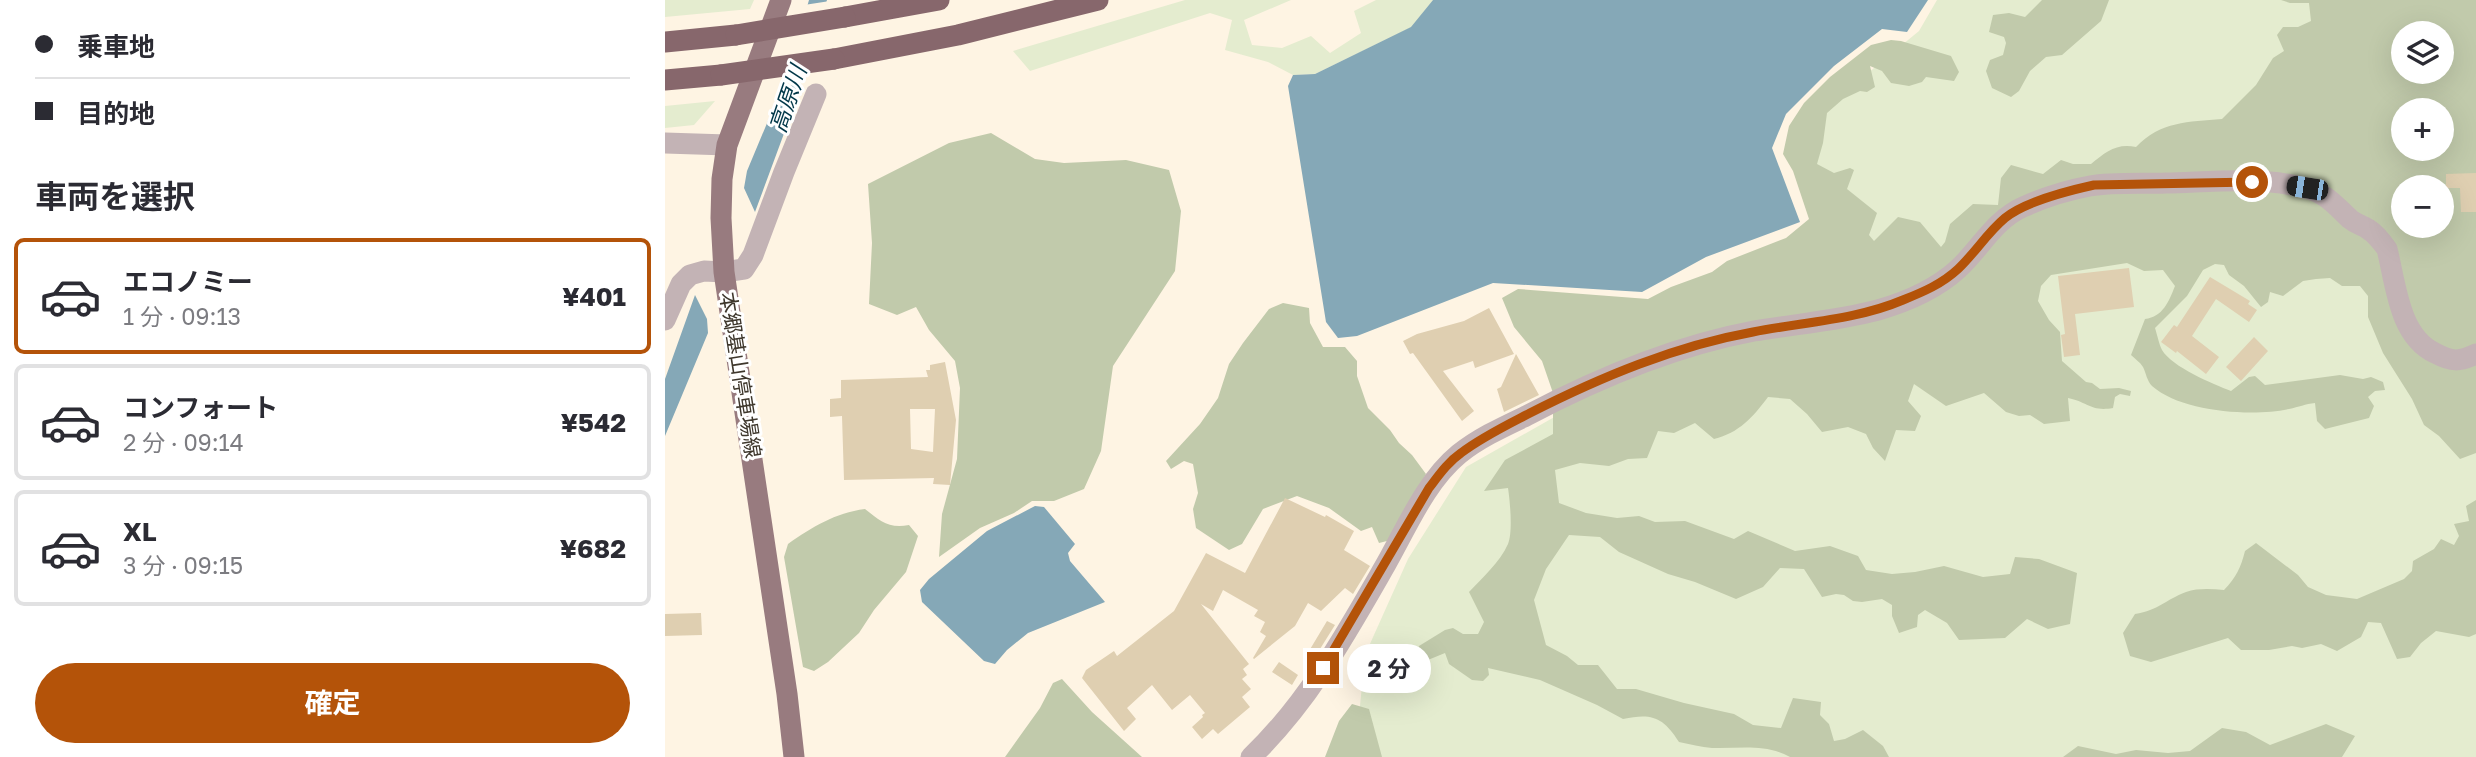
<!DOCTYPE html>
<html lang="ja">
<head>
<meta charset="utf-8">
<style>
  body { margin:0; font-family:"Golos Text","Noto Sans JP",sans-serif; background:#f2f2f3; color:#2b2b33; height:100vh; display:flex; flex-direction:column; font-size:26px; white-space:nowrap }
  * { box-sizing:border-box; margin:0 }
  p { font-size:23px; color:#7c7c81 }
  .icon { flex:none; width:38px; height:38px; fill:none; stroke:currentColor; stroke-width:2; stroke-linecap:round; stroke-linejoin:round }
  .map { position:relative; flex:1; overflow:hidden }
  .drawer { display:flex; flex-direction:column; background:#fff; width:665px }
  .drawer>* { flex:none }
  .banner { display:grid; align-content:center; height:154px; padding:0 35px; background:#fff }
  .tools { position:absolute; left:1726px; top:21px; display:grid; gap:14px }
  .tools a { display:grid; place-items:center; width:63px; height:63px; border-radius:50%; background:#fff; box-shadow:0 7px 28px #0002; font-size:35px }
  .end { position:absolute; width:32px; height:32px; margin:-16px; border:9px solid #b45309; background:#fff; box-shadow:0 0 0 4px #fff }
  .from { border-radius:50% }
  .bubble { position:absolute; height:49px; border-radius:24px; background:#fff; box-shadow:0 7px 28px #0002; font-size:23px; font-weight:700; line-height:49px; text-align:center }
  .car { position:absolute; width:21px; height:42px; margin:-21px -10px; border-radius:9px; box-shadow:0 0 5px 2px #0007; background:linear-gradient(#222 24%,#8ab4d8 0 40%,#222 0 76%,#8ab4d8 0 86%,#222 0) }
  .banner b { display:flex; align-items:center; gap:24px; height:66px; font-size:26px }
  .banner b+b { border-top:2px solid #e1e1e2 }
  .banner i { width:18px; height:18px; background:#2b2b33 }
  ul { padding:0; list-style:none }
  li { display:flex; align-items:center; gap:21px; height:116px; margin:0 14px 10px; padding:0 21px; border:4px solid #e1e1e2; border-radius:10px }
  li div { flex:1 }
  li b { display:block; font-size:26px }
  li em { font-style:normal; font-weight:700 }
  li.active { border-color:#b45309 }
  li>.icon { width:63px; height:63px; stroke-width:1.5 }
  h2 { padding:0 35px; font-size:32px; line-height:84px }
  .button { display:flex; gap:14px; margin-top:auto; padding:14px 35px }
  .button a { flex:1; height:80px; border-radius:42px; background:#b45309; color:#fff; font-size:28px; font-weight:700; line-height:80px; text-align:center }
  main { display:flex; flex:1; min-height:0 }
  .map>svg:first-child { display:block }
</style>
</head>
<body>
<main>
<section class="drawer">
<div class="banner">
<b><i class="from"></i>乗車地</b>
<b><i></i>目的地</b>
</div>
<h2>車両を選択</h2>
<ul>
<li class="active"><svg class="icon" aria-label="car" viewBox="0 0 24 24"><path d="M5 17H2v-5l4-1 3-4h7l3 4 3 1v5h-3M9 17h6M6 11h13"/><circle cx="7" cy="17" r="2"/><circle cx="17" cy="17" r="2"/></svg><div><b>エコノミー</b><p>1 分 · 09:13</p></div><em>¥401</em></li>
<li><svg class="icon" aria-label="car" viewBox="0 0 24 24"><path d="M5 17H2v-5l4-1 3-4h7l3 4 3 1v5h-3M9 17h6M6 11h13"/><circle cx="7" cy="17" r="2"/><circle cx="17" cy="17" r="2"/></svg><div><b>コンフォート</b><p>2 分 · 09:14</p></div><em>¥542</em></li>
<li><svg class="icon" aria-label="car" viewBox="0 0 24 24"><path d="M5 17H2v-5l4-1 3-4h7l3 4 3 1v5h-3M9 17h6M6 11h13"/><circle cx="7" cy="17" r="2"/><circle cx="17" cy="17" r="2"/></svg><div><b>XL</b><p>3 分 · 09:15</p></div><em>¥682</em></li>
</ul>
<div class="button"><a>確定</a></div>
</section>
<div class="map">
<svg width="1811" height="757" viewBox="0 0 1811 757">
  <rect width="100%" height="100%" fill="#fef4e3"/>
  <path fill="#e4eccf" d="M 0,0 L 89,0 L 85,9 L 0,17 Z
    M 520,0 L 626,0 L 579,20 L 587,45 L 617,48 L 646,36 L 665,53 L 696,33 L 689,11 L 711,0 L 768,0 L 747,27 L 650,74 L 628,75 L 603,62 L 560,50 L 567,20 L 545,13 L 365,71 L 348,51 Z
    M 1272,0 L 1650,0 L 1665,16 L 1607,190 L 1811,362 L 1811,757 L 690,757 L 700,655 L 743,559 L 801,467 L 907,407 L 1158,251 L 1144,164 L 1158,110 L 1254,31 Z
    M 50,101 L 29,125 L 0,128 L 0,106 Z"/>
  <path fill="#c1caab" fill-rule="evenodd" d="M 1377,0 L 1444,0 L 1436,21 L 1397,55 L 1381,57 L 1365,71 L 1354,91 L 1346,97 L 1327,88 L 1321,71 L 1325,60 L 1338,55 L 1341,43 L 1339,37 L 1324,32 L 1328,15 L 1344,13 L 1360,17 Z
    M 1616,0 L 1811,0 L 1811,453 L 1795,459 L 1774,436 L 1759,425 L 1747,399 L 1718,353 L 1703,317 L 1703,296 L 1695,286 L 1677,286 L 1665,278 L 1651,279 L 1638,281 L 1618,296 L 1605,292 L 1603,302 L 1596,307 L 1579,286 L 1564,275 L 1559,265 L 1550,264 L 1538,270 L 1522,296 L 1490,328 C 1492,334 1494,344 1497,350 C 1507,367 1548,384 1566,391 L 1584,377 L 1590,376 L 1600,385 L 1675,375 L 1698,379 L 1706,377 L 1718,382 L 1720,390 L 1710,391 L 1703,397 L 1709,406 L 1704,418 L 1660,429 L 1652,421 L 1650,403 C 1640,404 1634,407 1624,409 C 1587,417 1516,412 1487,386 C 1482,381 1481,373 1478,367 C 1475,362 1470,359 1466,355 L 1480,319 C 1498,317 1504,301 1510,286 L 1498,270 L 1479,271 L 1462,263 L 1386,275 L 1376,286 L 1373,301 L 1384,320 L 1395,332 L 1397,361 L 1421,382 L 1427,383 L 1435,389 L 1454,388 L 1466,391 L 1465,396 L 1455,394 L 1450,397 L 1448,408 C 1426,412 1423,402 1403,398 L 1405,421 L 1379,424 L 1365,415 L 1354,416 L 1341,412 L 1319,393 L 1281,406 L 1249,384 L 1243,401 L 1256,416 L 1250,431 L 1231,430 L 1220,461 L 1208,448 L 1201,434 L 1183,427 L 1157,432 L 1142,414 L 1125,399 L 1103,397 C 1088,417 1074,433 1049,439 L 1030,423 L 1009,433 L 993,431 L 982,458 L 963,459 L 944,466 L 915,463 L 890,470 L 894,503 L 921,513 L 952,518 L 974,516 L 990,522 L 1020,521 L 1069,539 L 1083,531 L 1130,551 L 1165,546 L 1193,556 L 1201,570 L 1227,574 L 1250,572 L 1279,566 L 1318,577 L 1345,574 L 1350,557 L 1374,559 L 1412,573 L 1405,624 L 1383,629 L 1362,619 L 1340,638 L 1294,640 L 1282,623 L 1260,610 L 1253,615 L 1252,627 L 1234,633 L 1227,616 L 1227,605 L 1217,599 L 1197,602 L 1188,601 L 1179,595 L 1171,594 L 1157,597 L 1139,569 L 1115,568 L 1098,587 L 1071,599 L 1030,582 L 1003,574 L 954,552 L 935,537 L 904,535 L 881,569 L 869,600 L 881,645 L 902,656 L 913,665 L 933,665 L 952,689 L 971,689 L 1019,703 L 1069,714 L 1088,725 L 1116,728 L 1128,698 L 1156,702 L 1155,715 L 1164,724 L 1169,741 L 1180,739 L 1198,730 L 1218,746 L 1224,757 L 1125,757 C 1099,743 1074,749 1047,748 C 1036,747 1025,744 1014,742 C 998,717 987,713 958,719 L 932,705 L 875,680 L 823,668 L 824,675 L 818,681 L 807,680 L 784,664 L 780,653 L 758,662 L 752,655 L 754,646 L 780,630 L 788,628 L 798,634 L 813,634 L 819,622 L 804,592 C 817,578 835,562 843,544 C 848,532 845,501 843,488 L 819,491 L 840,460 L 888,434 L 888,393 L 877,361 L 849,327 L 837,298 L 853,289 L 983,299 L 1006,287 L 1047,272 L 1062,261 L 1121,238 L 1144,219 L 1128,171 L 1118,154 L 1124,126 L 1139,103 L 1165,77 L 1206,45 L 1226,40 L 1236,41 L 1286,56 L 1294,72 L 1289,81 L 1261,77 L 1257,82 L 1244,86 L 1226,83 L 1217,71 L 1205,66 L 1210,87 L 1202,92 L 1195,91 L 1178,99 L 1162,113 L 1158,143 L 1152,164 L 1169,173 L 1185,168 L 1189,170 L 1182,189 L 1212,213 L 1204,235 L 1209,241 L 1233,217 L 1255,222 L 1276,247 L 1280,242 L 1285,224 L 1308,204 L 1333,205 L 1336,178 L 1346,165 L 1378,174 L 1396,160 L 1408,164 L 1426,164 C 1441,152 1451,143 1471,147 C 1496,121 1523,122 1557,119 L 1591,85 L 1608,58 L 1619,51 L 1612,35 L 1618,27 L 1633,27 L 1646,21 L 1644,3 L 1625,3 ZM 1738,33 L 1776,33 L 1776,72 L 1738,72 ZM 1738,110 L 1776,110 L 1776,149 L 1738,149 ZM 1738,187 L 1776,187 L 1776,226 L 1738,226 Z
    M 326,133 L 370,159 L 399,163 L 461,160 L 504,170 L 516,211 L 510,271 L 448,366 L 436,451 L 419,489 L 389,501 L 367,501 L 349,513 L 315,528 L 274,557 L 277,514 L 292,459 L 295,388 L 290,361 L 264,330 L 251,307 L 232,315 L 204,304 L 207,243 L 203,184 L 284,143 Z
    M 618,303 L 644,308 L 645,323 L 658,347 L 680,347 L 692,361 L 692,376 L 703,408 L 725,430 L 734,443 L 747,455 L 761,474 L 726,540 L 714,543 L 707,527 L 696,531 L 664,508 L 632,496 L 598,509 L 577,544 L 564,550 L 531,528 L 528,509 L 533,493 L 528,464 L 519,461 L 506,469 L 501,461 L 535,424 L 553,398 L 564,364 L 578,343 L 604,309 Z
    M 1811,500 L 1811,634 L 1804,637 L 1771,631 L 1756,643 L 1745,657 L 1732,659 L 1716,623 L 1703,622 L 1696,637 L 1672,651 L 1656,644 L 1637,648 L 1627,646 L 1604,650 L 1576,650 L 1563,638 L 1486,662 L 1465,656 L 1458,633 L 1470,614 C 1494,610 1500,600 1521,592 C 1533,588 1546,589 1559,590 C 1571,578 1576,567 1580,551 L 1591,543 L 1633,575 L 1643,587 L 1661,595 L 1692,599 L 1739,579 L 1747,571 L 1748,561 L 1769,549 L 1776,539 L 1789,545 L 1794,536 L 1789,524 L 1804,521 L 1801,506 Z
    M 200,509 C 215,521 224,529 244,525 L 253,536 L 241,572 L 209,610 L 194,633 L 163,662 L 149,671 L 138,667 L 119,557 L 123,544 C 147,527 170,513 200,509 Z
    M 397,679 L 427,712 L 477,757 L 340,757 L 375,708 L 388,683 Z
    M 687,704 L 704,709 L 717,757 L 660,757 L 674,721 Z
    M 1661,724 L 1690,736 L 1677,757 L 1398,757 L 1413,746 L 1451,754 L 1471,750 L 1503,753 L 1525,751 L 1557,728 L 1581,732 L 1605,745 Z"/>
  <path fill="#85a8b7" d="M 144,0 L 162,0 L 134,93 L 90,212 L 79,188 L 82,171 L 123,73 Z
    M 768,0 L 1263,0 L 1242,32 L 1217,29 L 1169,66 L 1121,114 L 1107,148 L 1135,222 L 1041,257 L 977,292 L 828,283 L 692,336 L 673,338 L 661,322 L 623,86 L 628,75 L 650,74 L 746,27 Z
    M 30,295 L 42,319 L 43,333 L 0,436 L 0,379 Z
    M 370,506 L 379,507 L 410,544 L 403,553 L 405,561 L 440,602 L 363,633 L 342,650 L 330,664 L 319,661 L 257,602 L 255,590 L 264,579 L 322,531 Z"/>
  <path fill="#fef4e3" d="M 165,1 L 140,84 L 113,87 L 139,5 Z"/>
  <path fill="#dfcfb1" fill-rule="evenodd" d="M 1811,173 L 1811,212 L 1796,212 L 1795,188 L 1781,188 L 1781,174 Z
    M 1464,268 L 1469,307 L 1410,314 L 1415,355 L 1399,357 L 1396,335 L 1400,334 L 1393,276 Z
    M 1545,277 L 1585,301 L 1583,304 L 1592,310 L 1584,322 L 1551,299 L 1527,336 L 1554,357 L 1541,374 L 1512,351 L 1511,353 L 1496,342 L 1509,325 L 1512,327 Z
    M 824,308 L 849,354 L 810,368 L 808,361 L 778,371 L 809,411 L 797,421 L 748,353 L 745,354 L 738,341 L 752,334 L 799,321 Z
    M 1589,337 L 1603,351 L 1576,381 L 1561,367 Z
    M 851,354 L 874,395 L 839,412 L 832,389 L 836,387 Z
    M 280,362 L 291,420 L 285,485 L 268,484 L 269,478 L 179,480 L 177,416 L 165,417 L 165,399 L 176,398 L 176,380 L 263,377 L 261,370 L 265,370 L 265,365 ZM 245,409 L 270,409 L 268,452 L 246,449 Z
    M 620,498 L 660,517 L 661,515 L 689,531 L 679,550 L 705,566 L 688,594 L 680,588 L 656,611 L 643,603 L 630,626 L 589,659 L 588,658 L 601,636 L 595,632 L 600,622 L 589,616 L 593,610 L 558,590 L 548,611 L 536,604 L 584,664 L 578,669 L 582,675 L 577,679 L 586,689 L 577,697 L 585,707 L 553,734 L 548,729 L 537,739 L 527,727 L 538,717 L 537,715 L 540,713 L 525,695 L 507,710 L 487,685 L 462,708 L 471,719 L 459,731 L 417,678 L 421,670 L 449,651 L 452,656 L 509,611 L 541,553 L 580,573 Z
    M 36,613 L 37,635 L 0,636 L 0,614 Z
    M 662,621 L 670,625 L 645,665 L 638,661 Z
    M 614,662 L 633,675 L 627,685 L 607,672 Z"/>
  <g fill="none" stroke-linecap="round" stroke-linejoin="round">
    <path stroke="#c3b3b5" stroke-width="21" d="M 0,143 L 62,145
      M 0,320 L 16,284 L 25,275 L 39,271 L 59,272 L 79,269 L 88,255 L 119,172 L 151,94
      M 586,757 C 643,703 682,632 721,564 C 742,527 761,481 794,454 C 814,438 838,427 861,416 C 933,378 1009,346 1089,331 C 1130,324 1172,321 1213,310 C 1241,302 1271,289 1293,269 C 1315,249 1329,220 1358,207 C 1378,198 1403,190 1425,186 C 1449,182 1476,184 1501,183 C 1546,182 1596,176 1640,188 C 1661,193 1670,205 1685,219 C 1691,224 1697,225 1703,229 C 1711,234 1717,242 1722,249 C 1731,285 1734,336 1770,353 C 1787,362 1794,362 1811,354"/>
    <path stroke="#987b7f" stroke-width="21" d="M 116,0 L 62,145 L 57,179 L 56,218 L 59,272 L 122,694 L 129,757"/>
    <path stroke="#87676c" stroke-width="21" d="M 180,17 L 274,0
      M 0,42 L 71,35
      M 169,59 L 293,35 L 433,0
      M 0,80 L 56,75"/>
    <path stroke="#87676c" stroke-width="21" d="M 71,35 L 180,17
      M 56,75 L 169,59"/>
  </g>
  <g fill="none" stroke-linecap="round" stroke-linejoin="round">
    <path stroke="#b45309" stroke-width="9" d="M 658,668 L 764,488 C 774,475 783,462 796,453 C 817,437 842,425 865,413 C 936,377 1010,346 1088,332 C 1138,322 1191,320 1238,300 C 1258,292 1277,284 1293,269 C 1310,253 1322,233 1340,218 C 1361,201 1402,191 1429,185 L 1587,182"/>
  </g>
  <g text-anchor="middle" stroke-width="6" stroke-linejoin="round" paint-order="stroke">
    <g font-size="21" fill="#3e372c" stroke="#fff">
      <text transform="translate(75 375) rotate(81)" y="7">本郷基山停車場線</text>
    </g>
    <g font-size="23" font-style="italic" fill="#013748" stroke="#fff">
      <text transform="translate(123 99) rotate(-71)" y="8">高原川</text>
    </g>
  </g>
</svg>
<div class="tools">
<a><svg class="icon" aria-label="layers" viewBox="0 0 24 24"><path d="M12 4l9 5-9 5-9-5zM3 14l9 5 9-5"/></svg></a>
<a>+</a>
<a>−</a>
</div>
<i class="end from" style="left:1587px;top:182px"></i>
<i class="end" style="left:658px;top:668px"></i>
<div class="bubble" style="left:682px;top:644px;width:84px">2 分</div>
<i class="car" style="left:1642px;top:188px;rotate:279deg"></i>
</div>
</main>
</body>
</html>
